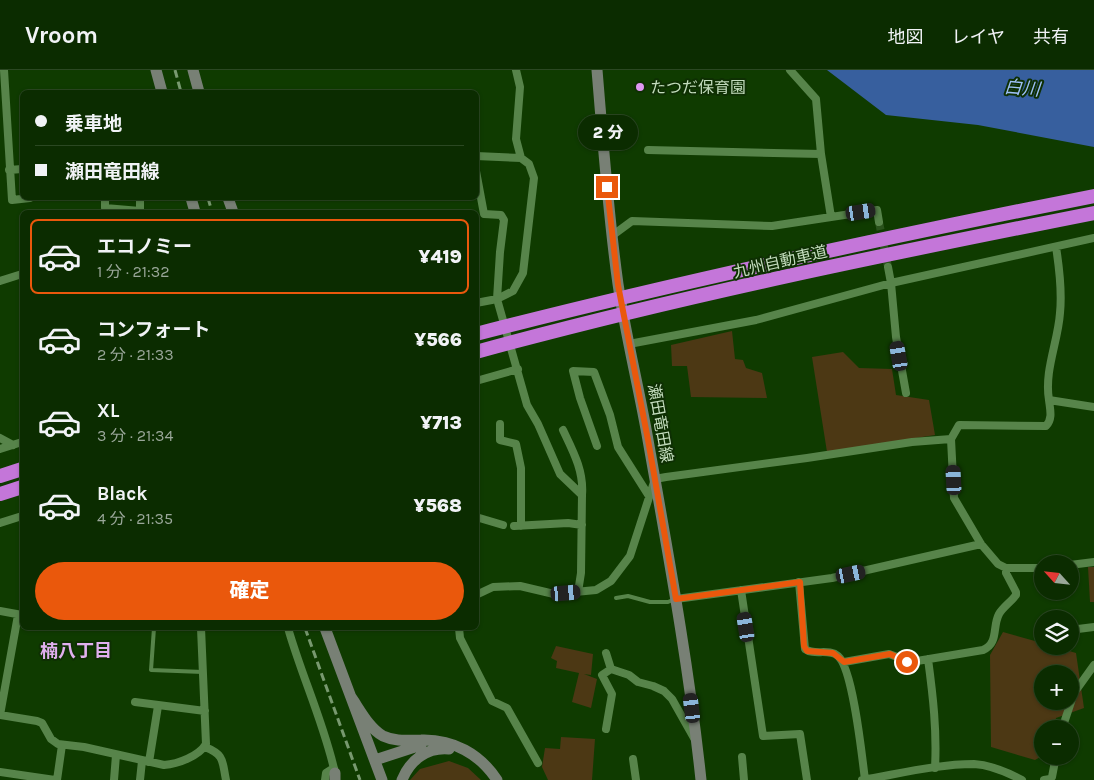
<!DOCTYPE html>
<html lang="ja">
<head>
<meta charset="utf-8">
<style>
  body { margin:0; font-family:Karla,"Noto Sans JP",sans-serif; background:#19380f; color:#f1f3f6; height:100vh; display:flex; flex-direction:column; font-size:19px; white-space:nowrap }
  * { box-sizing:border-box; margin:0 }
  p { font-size:16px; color:#9aa799 }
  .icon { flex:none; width:28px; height:28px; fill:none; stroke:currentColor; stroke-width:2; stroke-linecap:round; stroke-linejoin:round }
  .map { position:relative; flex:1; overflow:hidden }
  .panel { position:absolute; left:20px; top:140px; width:459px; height:420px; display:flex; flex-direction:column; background:#0b2c00; border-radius:8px; box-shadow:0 1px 4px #0004,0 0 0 1px #2b4822 }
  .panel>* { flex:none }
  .banner { position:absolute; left:20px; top:20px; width:459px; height:110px; border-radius:8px; box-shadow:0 1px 4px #0004,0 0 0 1px #2b4822; display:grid; align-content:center; height:110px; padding:0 15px; background:#0b2c00 }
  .needle { width:32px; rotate:297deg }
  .fabs { position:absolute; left:1034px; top:485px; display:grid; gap:10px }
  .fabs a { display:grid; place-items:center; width:45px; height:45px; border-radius:50%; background:#0b2c00; box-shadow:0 1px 4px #0004,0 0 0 1px #2b4822; font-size:25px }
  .end { position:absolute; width:22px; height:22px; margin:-11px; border:6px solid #ea580c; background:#fff; box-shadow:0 0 0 2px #fff }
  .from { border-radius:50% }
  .bubble { position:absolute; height:35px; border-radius:18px; background:#0b2c00; box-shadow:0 1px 4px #0004,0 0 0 1px #2b4822; font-size:16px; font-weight:800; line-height:35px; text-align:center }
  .car { position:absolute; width:15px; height:30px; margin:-15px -8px; border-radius:6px; box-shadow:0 0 4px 1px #0007; background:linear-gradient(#222 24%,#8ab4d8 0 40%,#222 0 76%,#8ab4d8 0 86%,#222 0) }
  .banner b { display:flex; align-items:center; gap:18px; height:48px; font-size:19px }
  .banner b+b { border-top:1px solid #2b4822 }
  .banner i { width:12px; height:12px; background:#f1f3f6 }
  ul { padding:9px 0 0; list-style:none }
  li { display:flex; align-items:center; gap:15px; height:75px; margin:0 10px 8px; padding:0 5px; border:2px solid transparent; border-radius:8px }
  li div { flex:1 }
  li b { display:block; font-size:19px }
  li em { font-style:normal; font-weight:800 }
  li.selected { border-color:#ea580c }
  li>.icon { width:45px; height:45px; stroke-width:1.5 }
  .primary-button { display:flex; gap:10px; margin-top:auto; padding:10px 15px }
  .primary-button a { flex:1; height:58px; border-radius:30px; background:#ea580c; color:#fff; font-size:20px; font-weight:800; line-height:58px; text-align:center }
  header { display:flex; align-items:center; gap:30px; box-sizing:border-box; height:70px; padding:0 25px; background:#0b2c00; border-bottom:1px solid #2b4822 }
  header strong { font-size:24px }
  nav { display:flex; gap:28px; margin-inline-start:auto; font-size:18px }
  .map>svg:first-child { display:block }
</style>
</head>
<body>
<header>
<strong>Vroom</strong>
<nav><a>地図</a><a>レイヤ</a><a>共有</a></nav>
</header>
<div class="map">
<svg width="1094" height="710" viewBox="0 0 1094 710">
  <rect width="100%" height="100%" fill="#0f3b00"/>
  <path fill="#4c3814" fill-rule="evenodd" d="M 732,261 L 735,289 L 743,290 L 746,298 L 762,303 L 767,328 L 691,327 L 687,296 L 672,296 L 671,275 Z
    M 843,282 L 859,298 L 892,299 L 896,325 L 929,330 L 935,365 L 827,382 L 812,287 Z
    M 1088,497 L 1094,497 L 1094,532 L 1090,532 Z
    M 1003,562 L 1042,573 L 1042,576 L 1053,576 L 1076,583 L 1084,638 L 1056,648 L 1054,659 L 1042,659 L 1042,686 L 1035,690 L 991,677 L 990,585 ZM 1042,604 L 1070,604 L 1070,631 L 1042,631 Z
    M 556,576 L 593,584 L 591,605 L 584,604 L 597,609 L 591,638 L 572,632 L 579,603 L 556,598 L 557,591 L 551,588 Z
    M 561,667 L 595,669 L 592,710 L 548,710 L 542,697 L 545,678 L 560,679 Z
    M 449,691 L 468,698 L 481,710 L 410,710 L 420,699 Z"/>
  <path fill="#375f9e" d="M 827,0 L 1094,0 L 1094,77 L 978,55 L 886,45 Z"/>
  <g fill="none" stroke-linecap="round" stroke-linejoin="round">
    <path stroke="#2a531c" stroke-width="8" stroke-dasharray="8 4" stroke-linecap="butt" d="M 879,152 L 888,197"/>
    <path stroke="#57844a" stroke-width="4" d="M 616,528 L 628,526 L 650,532 L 668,532 L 675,529
      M 154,558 L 151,600 L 203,602"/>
    <path stroke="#57844a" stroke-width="8" d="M 4,0 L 12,130 L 30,128
      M 790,0 L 816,29 L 821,84 L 831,147
      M 648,80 L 821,84
      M 476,86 L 521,88
      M 9,100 L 22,99
      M 476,101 L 484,144 L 501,145 L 504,150 L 500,182 L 497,229 L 527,335 L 538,354 L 560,404 L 582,425 L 581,503 L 578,522
      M 105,128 L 105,138 L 140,141 L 140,128
      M 613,165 L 632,151 L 772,156 L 877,140 L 879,152
      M 888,197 L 891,213 L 896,267 L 906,323
      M 0,211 L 22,204
      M 476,233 L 497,229 L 513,221 L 523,203 L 534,108 L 529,94 L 521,88 L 516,69 L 520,17 L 516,0
      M 629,274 L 756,250 L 891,213 L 1094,168
      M 476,311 L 518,299
      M 1049,330 C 1044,301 1058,272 1060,243 C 1062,223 1059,196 1056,177
      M 500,354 L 500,370 L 516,374 L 521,398 L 521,456
      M 563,360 C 573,381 584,401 582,425
      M 0,368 L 13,375
      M 597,376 L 580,328 L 573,301 L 594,302 L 610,345 L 618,377 L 649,426
      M 0,379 L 22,372
      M 476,447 L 503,455
      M 0,453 L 22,446
      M 514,456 L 568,453 L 582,455
      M 1070,495 L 1094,492
      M 1042,498 L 1006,498 L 998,494 L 981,474 L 954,428 L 951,369 L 959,355 L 1046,356 C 1053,349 1050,339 1049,330 L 1094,337
      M 799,512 L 805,579 C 814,586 829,578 838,586 C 853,599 862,686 865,710
      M 741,520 L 763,666 L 800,664 L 807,710
      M 476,525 L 493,517 L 520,516 L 554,524 L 596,520 L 611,511 L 630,486 L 655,409 L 666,407 L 807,388 L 912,372 L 951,369
      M 676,529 L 832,508 L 981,474
      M 0,541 L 22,545
      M 288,558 C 302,607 324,653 335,703
      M 459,558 L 460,568 L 492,631 L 507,638 L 538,693
      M 1070,560 L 1094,557
      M 606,583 L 611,599 L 629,605 L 638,612 L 653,616 L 664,621 L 672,629 L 694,668
      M 928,589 C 933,626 937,661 935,698
      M 844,592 L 889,584 L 911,592 L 983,580 C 999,573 992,557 999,544 C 1003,537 1011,532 1016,525 L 1016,522 L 1006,503 L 1006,498
      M 135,632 L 205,641
      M 0,645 L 37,651 L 42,653 L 51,669 L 58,674 L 84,677 L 164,695 C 178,694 199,686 206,674 L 201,558
      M 0,645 L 18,545
      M 606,659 L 612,624 L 602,605 L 611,599
      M 1062,659 L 1074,623 L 1094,595
      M 205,677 C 225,685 222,691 226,710
      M 742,687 L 744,710
      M 633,689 L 636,710
      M 149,692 L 158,636
      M 0,702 L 55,710
      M 57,710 L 62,675
      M 114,710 L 116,685
      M 140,710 L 142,691
      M 325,710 L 326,703 L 334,698
      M 862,710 C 898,704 938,694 974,694 C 991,695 1007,702 1022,710
      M 1044,710 L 1050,709 L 1052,707 L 1056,686"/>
    <path stroke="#788075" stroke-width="11" d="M 156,0 L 162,22
      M 193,0 L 199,22
      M 597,0 C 603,71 608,143 618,214 C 626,267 639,318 648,370 C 668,483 689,596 701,710
      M 191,128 L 195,142
      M 228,128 L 233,142
      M 325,558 L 382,710
      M 351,627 C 360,640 369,658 383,666 C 396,672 408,670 421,670 C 453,669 480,684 497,710
      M 375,690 L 421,675
      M 335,710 L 335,703
      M 402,710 C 410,690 427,677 449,679"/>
    <path stroke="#c476d9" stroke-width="14" d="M 476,264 C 681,211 887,167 1094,126
      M 476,282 C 680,226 887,184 1094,143
      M 0,406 L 22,399
      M 0,424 L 22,417"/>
    <path stroke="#78996f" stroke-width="3" stroke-dasharray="8 4" stroke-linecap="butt" d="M 175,0 L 181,22
      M 208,128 L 212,142
      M 305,558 L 360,710"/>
  </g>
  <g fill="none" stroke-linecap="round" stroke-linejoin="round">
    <path stroke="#ea580c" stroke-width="6" d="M 607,117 L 618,215 L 648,370 L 676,529 L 800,512 L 804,576 L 807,581 L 833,583 L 844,592 L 890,584 L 907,592"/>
  </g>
  <circle fill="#df98f2" stroke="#0e2f03" stroke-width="2" cx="640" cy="17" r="5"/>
  <g text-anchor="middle" stroke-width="4" stroke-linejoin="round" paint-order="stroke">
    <g font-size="16" fill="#c3dcbd" stroke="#0e2f03" text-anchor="start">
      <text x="650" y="23">たつだ保育園</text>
    </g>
    <g font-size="16" fill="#c3dcbd" stroke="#0e2f03">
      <text transform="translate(780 191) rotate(-13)" y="6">九州自動車道</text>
      <text transform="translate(661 353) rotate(80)" y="6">瀬田竜田線</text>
    </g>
    <g font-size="18" font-style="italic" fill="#9ec0f6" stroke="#0e2f03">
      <text transform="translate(1022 18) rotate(5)" y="6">白川</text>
    </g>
    <g font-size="18" font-weight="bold" fill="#e1b0ef" stroke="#0e2f03">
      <text x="76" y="587">楠八丁目</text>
    </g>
  </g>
</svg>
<div class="fabs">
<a><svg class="needle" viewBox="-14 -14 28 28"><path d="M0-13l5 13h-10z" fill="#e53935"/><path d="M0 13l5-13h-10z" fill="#9aa799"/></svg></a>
<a><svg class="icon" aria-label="layers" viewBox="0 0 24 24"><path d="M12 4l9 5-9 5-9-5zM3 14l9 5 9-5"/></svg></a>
<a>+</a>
<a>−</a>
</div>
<i class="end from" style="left:907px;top:592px"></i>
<i class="end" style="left:607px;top:117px"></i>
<div class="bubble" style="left:578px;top:45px;width:60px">2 分</div>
<i class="car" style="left:861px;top:142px;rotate:81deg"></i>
<i class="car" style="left:899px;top:286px;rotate:350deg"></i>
<i class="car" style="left:954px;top:410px;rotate:357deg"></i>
<i class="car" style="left:851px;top:504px;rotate:78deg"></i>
<i class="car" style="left:566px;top:523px;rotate:85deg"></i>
<i class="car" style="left:746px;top:557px;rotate:351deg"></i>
<i class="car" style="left:692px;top:638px;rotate:353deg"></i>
<div class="banner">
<b><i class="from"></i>乗車地</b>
<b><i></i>瀬田竜田線</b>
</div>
<section class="panel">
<ul>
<li class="selected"><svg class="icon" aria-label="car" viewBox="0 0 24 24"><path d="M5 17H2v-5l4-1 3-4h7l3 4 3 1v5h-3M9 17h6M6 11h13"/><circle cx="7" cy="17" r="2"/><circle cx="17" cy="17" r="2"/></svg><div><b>エコノミー</b><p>1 分 · 21:32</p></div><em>¥419</em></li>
<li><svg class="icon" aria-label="car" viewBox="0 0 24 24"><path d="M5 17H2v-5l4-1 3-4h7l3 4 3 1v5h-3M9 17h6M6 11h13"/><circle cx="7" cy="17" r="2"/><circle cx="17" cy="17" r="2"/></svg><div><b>コンフォート</b><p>2 分 · 21:33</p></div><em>¥566</em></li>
<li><svg class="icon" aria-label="car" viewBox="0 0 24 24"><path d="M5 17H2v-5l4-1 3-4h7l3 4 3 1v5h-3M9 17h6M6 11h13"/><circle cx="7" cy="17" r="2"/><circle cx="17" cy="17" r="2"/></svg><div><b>XL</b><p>3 分 · 21:34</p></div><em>¥713</em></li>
<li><svg class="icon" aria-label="car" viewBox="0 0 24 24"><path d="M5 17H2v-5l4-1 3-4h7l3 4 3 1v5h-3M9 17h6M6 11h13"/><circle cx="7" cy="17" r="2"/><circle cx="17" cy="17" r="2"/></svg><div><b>Black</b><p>4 分 · 21:35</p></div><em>¥568</em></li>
</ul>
<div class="primary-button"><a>確定</a></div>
</section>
</div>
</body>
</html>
